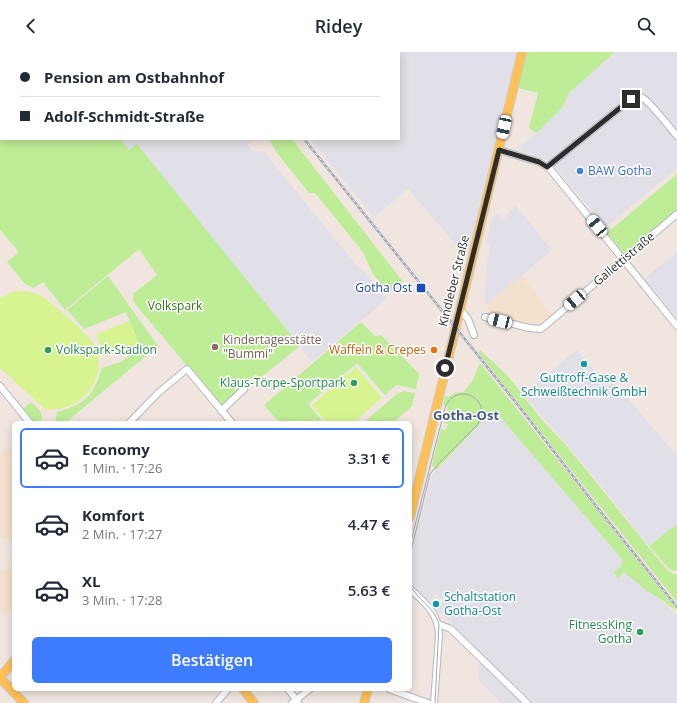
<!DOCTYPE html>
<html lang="de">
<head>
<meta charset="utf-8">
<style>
  body { margin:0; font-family:"Open Sans",sans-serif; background:#f6f6f7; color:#1f2937; height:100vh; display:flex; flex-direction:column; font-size:15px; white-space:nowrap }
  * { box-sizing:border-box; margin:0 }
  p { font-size:13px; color:#747a83 }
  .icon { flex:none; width:22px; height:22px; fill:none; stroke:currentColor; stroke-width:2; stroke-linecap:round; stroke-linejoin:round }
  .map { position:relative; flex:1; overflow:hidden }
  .panel { position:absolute; left:12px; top:369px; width:400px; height:270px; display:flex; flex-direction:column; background:#fff; border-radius:6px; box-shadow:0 2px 10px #0003 }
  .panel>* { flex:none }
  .hud { position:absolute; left:0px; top:0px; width:400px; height:88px; box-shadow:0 2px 10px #0003; display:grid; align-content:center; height:88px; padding:0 20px; background:#fff }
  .end { position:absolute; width:18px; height:18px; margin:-9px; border:5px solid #2d2d2d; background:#fff; box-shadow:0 0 0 2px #fff }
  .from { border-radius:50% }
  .car { position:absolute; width:12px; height:24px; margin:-12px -6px; border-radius:5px; box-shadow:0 0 3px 1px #0007; background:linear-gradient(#fff 24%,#345 0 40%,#fff 0 76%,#345 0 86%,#fff 0) }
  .hud b { display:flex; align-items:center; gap:14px; height:38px; font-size:15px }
  .hud b+b { border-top:1px solid #e0e1e3 }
  .hud i { width:10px; height:10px; background:#1f2937 }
  ul { padding:7px 0 0; list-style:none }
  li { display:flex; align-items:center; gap:12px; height:60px; margin:0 8px 6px; padding:0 12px; border:2px solid transparent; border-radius:6px }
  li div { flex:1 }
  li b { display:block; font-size:15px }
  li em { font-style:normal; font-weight:600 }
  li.current { border-color:#3d7bff }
  li>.icon { width:36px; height:36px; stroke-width:1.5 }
  .button { display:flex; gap:8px; margin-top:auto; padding:8px 20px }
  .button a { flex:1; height:46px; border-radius:6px; background:#3d7bff; color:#fff; font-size:16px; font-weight:600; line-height:46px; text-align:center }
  header { display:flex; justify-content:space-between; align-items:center; height:52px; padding:0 20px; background:#fff; font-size:18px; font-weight:600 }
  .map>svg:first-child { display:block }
</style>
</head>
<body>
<header><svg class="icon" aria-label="back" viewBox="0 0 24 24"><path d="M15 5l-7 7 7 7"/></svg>Ridey<svg class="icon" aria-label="search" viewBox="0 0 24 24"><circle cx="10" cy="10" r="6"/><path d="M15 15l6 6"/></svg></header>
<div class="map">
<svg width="677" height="651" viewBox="0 0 677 651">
  <rect width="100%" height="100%" fill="#f0e6df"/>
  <path fill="#e1e0e8" d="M 50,0 L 126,0 L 126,1 L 51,1 Z
    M 239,0 L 517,0 L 468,201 L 464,202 L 408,137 L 374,165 L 310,87 L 399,87 L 399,1 Z
    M 615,0 L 677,0 L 677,116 L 605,176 L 551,109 L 517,97 L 537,81 L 562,56 L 569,41 Z
    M 121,87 L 254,87 L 247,93 L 251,98 L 264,100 L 358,215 L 362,217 L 387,247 L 312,310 L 137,92 L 129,98 Z
    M 515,153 L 552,198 L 522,224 L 487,252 L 484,251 L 486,220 L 490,192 L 486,191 L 492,167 L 498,161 L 502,169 Z
    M 677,200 L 677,264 L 676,265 L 644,227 Z
    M 577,298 L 608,335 L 614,330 L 677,404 L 677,472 L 649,494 L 580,408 L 523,342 Z
    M 495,359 L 630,516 L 677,564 L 677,651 L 531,651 L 437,557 L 444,550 L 436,542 L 428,549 L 411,532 L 410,507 L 432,423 L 482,371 Z
    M 480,609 L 508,636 L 522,651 L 501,651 L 478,628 Z"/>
  <path fill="#f3e1cd" d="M 522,224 L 553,264 L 542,272 L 537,272 L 534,275 L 492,265 L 491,259 L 488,257 L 487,252 Z
    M 14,392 L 14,558 L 0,563 L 0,518 L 6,520 L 11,512 L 12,490 L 0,486 L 0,403 Z"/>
  <path fill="#bfec96" d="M 0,0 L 51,1 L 1,1 L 1,87 L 121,87 L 129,98 L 137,92 L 300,294 L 259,327 L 256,322 L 221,354 L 135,252 L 133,247 L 133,242 L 157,223 L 139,197 L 65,258 L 43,230 L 34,236 L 25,232 L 7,210 L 19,200 L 0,178 Z
    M 527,0 L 615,0 L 569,41 L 562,56 L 537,81 L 529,76 L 538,41 L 518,36 Z
    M 269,87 L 292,87 L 403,230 L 388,239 L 373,222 L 363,200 L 315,141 L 309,141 L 277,101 Z
    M 677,122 L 677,159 L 625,202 L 607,181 Z
    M 108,224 L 158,294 L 65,371 L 55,371 L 57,360 C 86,352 93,344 102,316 L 121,310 L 141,296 L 126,260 L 84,277 L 67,258 Z
    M 361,270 L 375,284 L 381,283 L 419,322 L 416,337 L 396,333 L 385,343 L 357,311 L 308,352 L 324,371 L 280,371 L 264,353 Z
    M 480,298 L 508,324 L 541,367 L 564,391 L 579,409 L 667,518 L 673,522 L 677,522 L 677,550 L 579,428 L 478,300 Z
    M 480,311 L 677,558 L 670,555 L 664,549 L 647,539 L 624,520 L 618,526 L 614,521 C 619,517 622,514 622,507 L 495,359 L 482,370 L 436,418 L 432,413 L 441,377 L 446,378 L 448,372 L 444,371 L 448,355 L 443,353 L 445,344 L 449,345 L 454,341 L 464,340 L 473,328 Z
    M 404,339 L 415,341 L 412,354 L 393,371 L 363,371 L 397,342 Z
    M 31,350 L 41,360 L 42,371 L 35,371 L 23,357 Z
    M 677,472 L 677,519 L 670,518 L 649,494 Z"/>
  <path fill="#d7f491" d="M 18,239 C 28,239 35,240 44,245 C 57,256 87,280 95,294 C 105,312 95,338 78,349 C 69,356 56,358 46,358 L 0,316 L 0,246 L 12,240 Z
    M 130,269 L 139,292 L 105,305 L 96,282 Z
    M 356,315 L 382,346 L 353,371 L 327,371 L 312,353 Z"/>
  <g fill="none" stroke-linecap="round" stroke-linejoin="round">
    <g stroke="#b3b7c2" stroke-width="8">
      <path id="minor" d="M 499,98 L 539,110 L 550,117 L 677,274
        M 547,115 L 631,47 C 634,45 638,44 643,46 C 650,50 670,76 677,84
        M 462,260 L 468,267 L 474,283
        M 485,265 L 529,276 L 541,277 L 677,162
        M 0,334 L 30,371
        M 221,359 L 244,337
        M 129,371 L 158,341 L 187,317 L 232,371
        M 410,537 C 425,551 438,560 439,583 L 434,651
        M 438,572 L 451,577 L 527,651
        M 288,637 L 298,650
        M 389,637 L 428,651
        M 216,651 L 228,637
        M 292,651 L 310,637"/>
    </g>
    <g stroke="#c8c8c8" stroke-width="10">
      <path id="major" d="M 410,465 L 522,0
        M 0,625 L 14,609
        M 0,626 L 24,651
        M 243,637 L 254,651
        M 364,651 L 368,637"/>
    </g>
    <use href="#minor" stroke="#fff" stroke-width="6"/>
    <use href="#major" stroke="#ffc055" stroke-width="8"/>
    <path stroke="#a0a7ba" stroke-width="1" d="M 410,493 L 445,356 C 456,327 495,348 477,373 L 440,410 L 430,422 L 410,503
      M 410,533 C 418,548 434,555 439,572 L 435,651"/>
    <g stroke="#a0a7ba" stroke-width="2.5">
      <path id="rail" d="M 234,0 L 235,1
        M 304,87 L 521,357 L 596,454 L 677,555"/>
    </g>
    <use href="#rail" stroke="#fff" stroke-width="1" stroke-dasharray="3" stroke-linecap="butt"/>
  </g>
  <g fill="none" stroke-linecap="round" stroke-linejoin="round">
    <path stroke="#2d2d2d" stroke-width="5" d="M 445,316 L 499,98 L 539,110 L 547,115 L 631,47"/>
  </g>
  <circle fill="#3f7fe0" stroke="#fff" stroke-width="1.5" cx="580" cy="119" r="4"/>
  <rect fill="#1a4fb4" stroke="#fff" stroke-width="1.5" x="416" y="231" width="10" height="10" rx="2"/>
  <circle fill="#8d6e63" stroke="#fff" stroke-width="1.5" cx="215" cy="295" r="4"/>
  <g fill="#2e9e5b" stroke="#fff" stroke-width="1.5">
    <circle cx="48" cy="298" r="4"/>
    <circle cx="354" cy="331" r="4"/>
    <circle cx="640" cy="580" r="4"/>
  </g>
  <circle fill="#e8710a" stroke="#fff" stroke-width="1.5" cx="434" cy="298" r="4"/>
  <g fill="#0f9aa8" stroke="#fff" stroke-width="1.5">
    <circle cx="584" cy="312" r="4"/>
    <circle cx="436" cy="552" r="4"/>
  </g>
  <g text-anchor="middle" stroke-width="3" stroke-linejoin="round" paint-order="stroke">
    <g font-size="12" fill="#366cbe" stroke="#fff" text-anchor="start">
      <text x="588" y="123">BAW Gotha</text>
    </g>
    <g font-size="12" fill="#2d2d2d" stroke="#fff">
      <text transform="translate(624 207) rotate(-40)" y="4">Gallettistraße</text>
      <text transform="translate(454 229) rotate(-76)" y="4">Kindleber Straße</text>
    </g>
    <g font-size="12" fill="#164399" stroke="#fff" text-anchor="end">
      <text x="412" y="240">Gotha Ost</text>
    </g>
    <g font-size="12" fill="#347513" stroke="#fff">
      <text x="175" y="258">Volkspark</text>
    </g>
    <g font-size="12" fill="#785e54" stroke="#fff" text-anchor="start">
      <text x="223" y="292">Kindertagesstätte<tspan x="223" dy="14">"Bummi"</tspan></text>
    </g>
    <g font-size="12" fill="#27864d" stroke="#fff" text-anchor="end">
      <text x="56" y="302" text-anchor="start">Volkspark-Stadion</text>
      <text x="346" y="335">Klaus-Törpe-Sportpark</text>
      <text x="632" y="577">FitnessKing<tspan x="632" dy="14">Gotha</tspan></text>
    </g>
    <g font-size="12" fill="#c56008" stroke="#fff" text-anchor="end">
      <text x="426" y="302">Waffeln &amp; Crepes</text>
    </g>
    <g font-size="12" fill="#0d838f" stroke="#fff">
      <text x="584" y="330">Guttroff-Gase &amp;<tspan x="584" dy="14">Schweißtechnik GmbH</tspan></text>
      <text x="444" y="549" text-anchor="start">Schaltstation<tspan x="444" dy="14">Gotha-Ost</tspan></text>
    </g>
    <g font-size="13" font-weight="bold" fill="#475a84" stroke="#fff">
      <text x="466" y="368">Gotha-Ost</text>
    </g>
  </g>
</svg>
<i class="end from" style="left:445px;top:316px"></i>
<i class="end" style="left:631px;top:47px"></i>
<i class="car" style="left:504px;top:75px;rotate:192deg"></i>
<i class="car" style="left:597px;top:174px;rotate:321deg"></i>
<i class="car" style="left:575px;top:248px;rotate:230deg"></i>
<i class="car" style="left:500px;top:269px;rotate:284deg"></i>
<div class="hud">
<b><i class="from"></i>Pension am Ostbahnhof</b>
<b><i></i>Adolf-Schmidt-Straße</b>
</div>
<section class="panel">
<ul>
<li class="current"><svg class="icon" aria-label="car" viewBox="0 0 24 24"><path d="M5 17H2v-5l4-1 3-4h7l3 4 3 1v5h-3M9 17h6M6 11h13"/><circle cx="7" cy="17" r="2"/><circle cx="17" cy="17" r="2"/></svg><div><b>Economy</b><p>1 Min. · 17:26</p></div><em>3.31 €</em></li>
<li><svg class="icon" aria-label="car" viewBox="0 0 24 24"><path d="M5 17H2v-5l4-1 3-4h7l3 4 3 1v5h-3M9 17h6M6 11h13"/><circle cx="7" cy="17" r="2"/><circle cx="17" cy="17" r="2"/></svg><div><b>Komfort</b><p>2 Min. · 17:27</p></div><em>4.47 €</em></li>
<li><svg class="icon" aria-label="car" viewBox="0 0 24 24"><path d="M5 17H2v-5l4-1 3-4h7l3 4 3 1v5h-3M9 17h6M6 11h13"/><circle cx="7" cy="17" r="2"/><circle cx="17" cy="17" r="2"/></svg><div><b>XL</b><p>3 Min. · 17:28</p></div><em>5.63 €</em></li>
</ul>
<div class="button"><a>Bestätigen</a></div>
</section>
</div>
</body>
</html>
